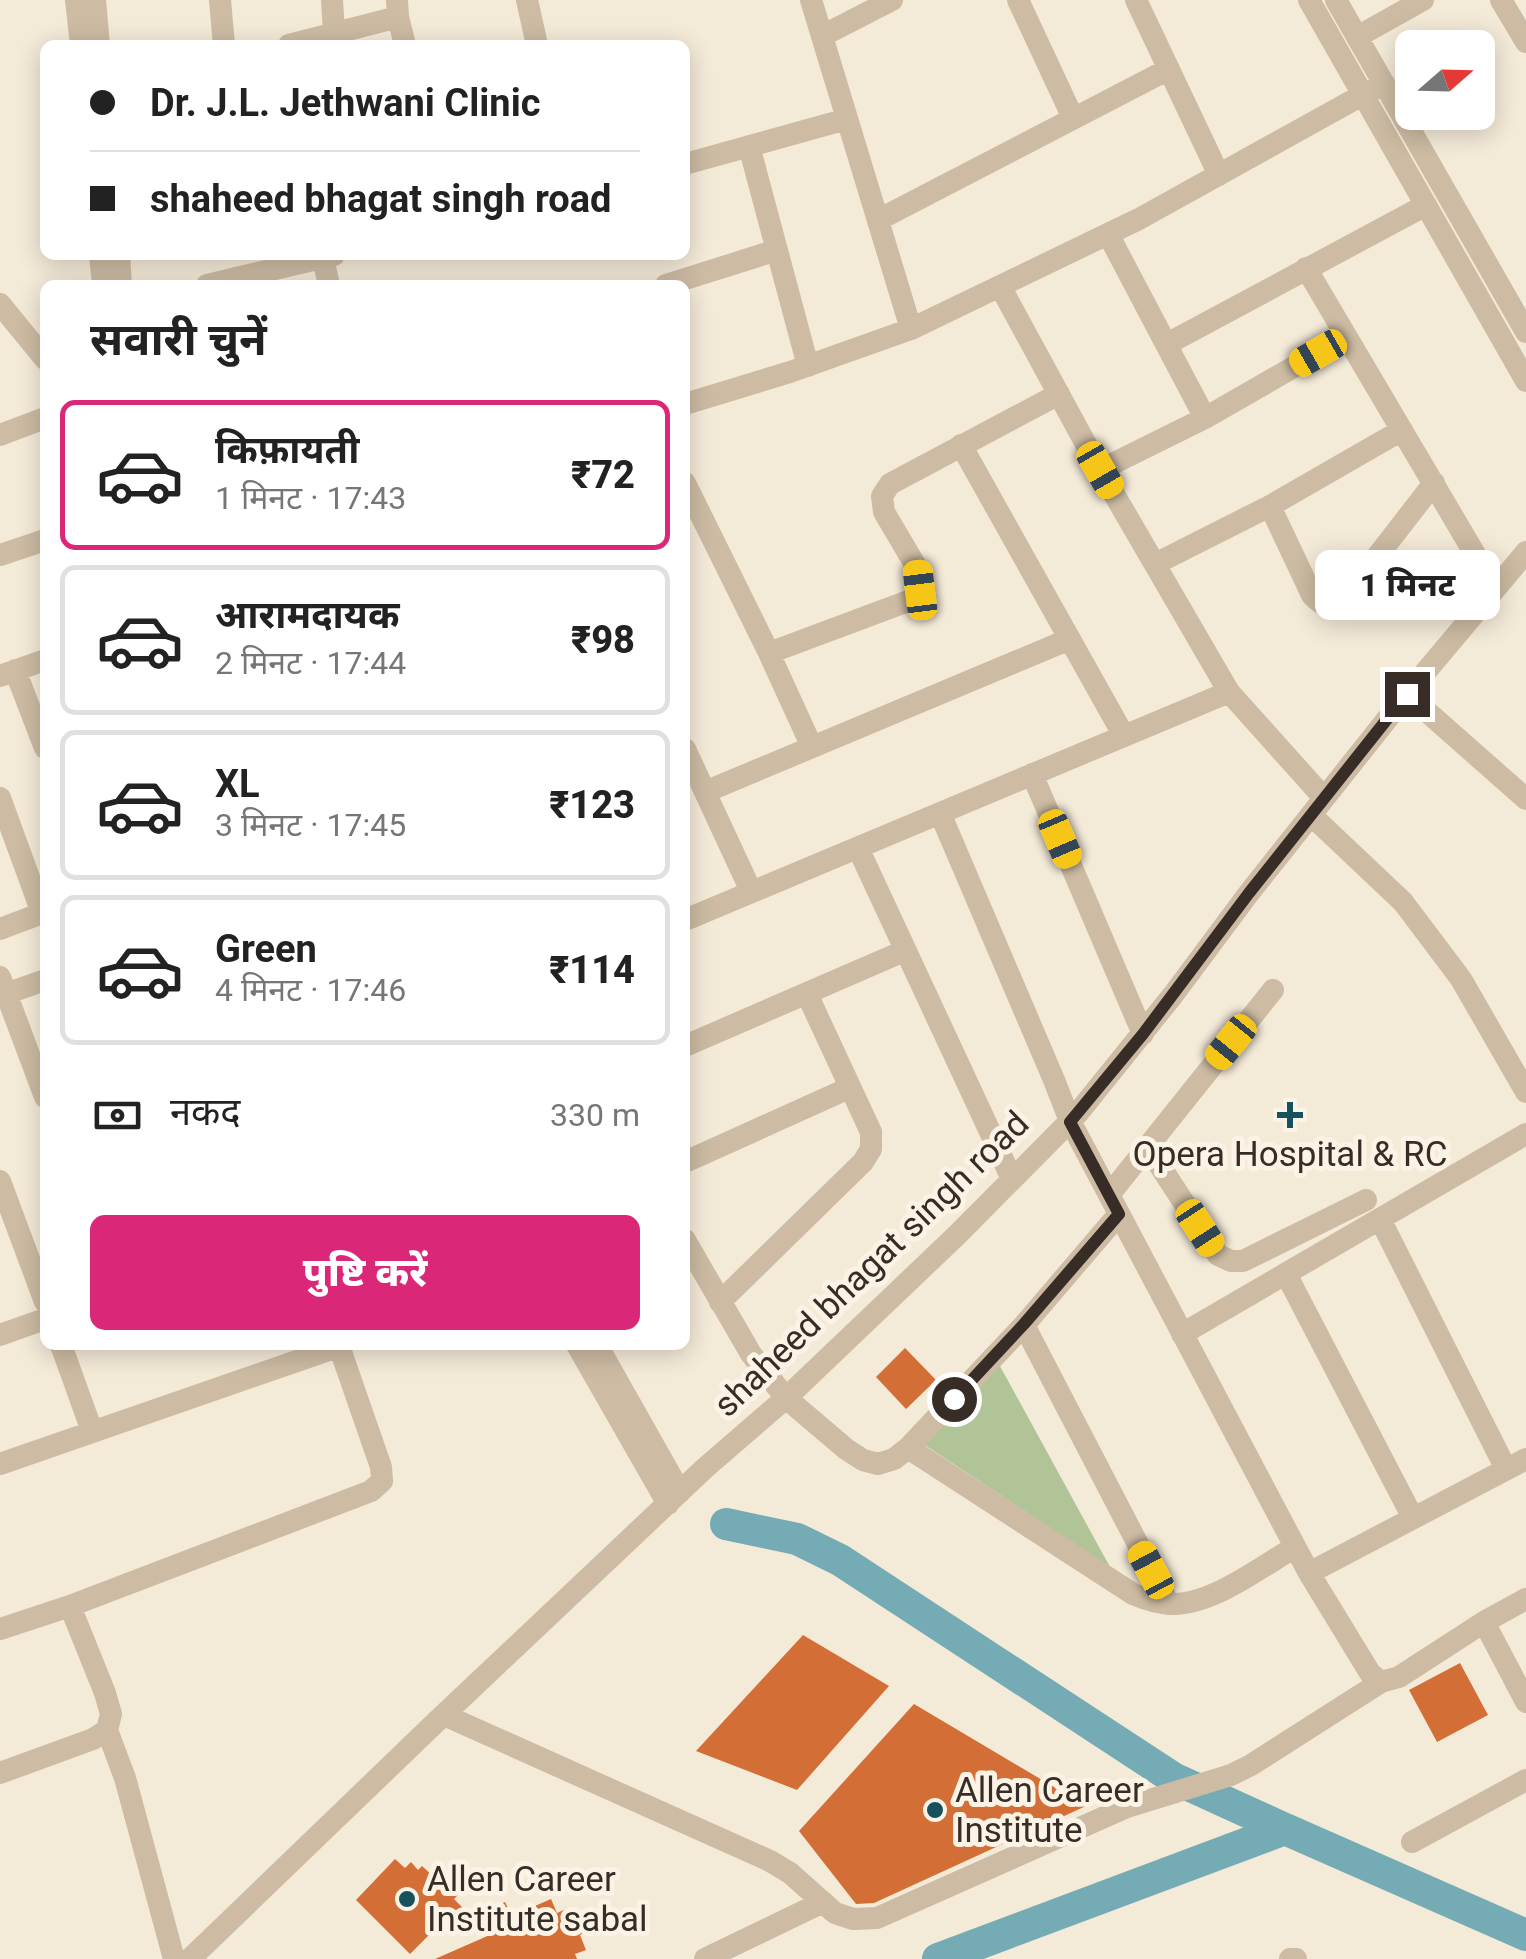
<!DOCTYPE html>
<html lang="hi">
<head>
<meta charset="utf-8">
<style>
  body { margin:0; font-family:Roboto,"Noto Sans Devanagari",sans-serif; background:#f6f6f6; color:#222; height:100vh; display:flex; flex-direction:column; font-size:38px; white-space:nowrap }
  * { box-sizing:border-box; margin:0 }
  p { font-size:32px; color:#767676 }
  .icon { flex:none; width:55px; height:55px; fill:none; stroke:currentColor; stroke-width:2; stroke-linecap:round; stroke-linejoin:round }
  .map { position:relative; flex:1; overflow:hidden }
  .panel { position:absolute; left:40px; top:280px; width:650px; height:1070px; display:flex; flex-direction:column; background:#fff; border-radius:15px; box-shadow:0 5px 25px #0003 }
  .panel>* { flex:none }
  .banner { position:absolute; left:40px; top:40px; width:650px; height:220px; border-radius:15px; box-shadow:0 5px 25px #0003; display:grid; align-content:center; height:220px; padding:0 50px; background:#fff }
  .needle { width:65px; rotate:70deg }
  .fabs { position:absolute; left:1395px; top:30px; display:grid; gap:20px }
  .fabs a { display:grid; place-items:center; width:100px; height:100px; border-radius:15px; background:#fff; box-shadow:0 5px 25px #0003; font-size:50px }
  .end { position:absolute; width:45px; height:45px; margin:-22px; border:12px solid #372d26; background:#fff; box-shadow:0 0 0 5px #fff }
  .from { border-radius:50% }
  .bubble { position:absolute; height:70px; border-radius:15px; background:#fff; box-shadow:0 5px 25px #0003; font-size:32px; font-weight:800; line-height:70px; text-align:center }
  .car { position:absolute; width:30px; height:60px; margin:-30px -15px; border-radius:12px; box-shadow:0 0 8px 2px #0007; background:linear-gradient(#f5c518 24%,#345 0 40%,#f5c518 0 76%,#345 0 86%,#f5c518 0) }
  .banner b { display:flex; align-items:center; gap:35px; height:95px; font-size:38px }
  .banner b+b { border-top:2px solid #e0e0e0 }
  .banner i { width:25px; height:25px; background:#222 }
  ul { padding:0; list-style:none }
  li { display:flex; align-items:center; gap:30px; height:150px; margin:0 20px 15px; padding:0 30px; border:5px solid #e0e0e0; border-radius:15px }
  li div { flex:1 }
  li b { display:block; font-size:38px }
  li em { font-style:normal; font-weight:800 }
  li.current { border-color:#db2777 }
  li>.icon { width:90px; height:90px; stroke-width:1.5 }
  h2 { padding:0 50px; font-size:45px; line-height:120px }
  .pay { display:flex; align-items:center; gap:25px; height:110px; padding:0 50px; font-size:38px }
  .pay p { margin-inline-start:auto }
  .cta { display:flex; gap:20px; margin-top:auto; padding:20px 50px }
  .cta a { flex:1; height:115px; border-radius:15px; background:#db2777; color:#fff; font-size:40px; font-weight:800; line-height:115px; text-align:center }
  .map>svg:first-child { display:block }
</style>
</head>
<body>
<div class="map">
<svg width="1526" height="1959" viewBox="0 0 1526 1959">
  <rect width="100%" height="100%" fill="#f4ead8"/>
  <path fill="#b0c497" d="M 995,1357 L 1110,1567 L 917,1440 Z"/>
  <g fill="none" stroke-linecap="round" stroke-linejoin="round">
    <path stroke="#74abb4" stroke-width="32" d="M 726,1524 L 797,1539 L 840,1560 L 1173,1778 L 1285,1829
      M 938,1959 L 1285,1829 L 1526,1935"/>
  </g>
  <path fill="#d36e37" d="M 905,1348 L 936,1380 L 906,1409 L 876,1377 Z
    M 803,1635 L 889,1686 L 797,1790 L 696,1751 Z
    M 1460,1663 L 1488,1715 L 1437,1742 L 1409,1690 Z
    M 914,1704 L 1086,1806 L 874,1903 L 856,1904 L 799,1831 Z
    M 395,1859 L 405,1868 L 411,1862 L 418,1870 L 422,1866 L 435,1878 L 441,1872 L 461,1892 L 454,1899 L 463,1908 L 440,1931 L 436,1928 L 410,1954 L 356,1900 Z
    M 551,1899 L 557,1913 L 568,1908 L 574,1921 L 578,1920 L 584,1933 L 580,1935 L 586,1950 L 575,1954 L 577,1959 L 435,1959 L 492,1934 L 482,1912 L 505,1902 L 512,1916 Z"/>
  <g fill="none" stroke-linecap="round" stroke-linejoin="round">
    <path stroke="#cdbba3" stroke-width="22" d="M 76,0 L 81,45
      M 95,0 L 99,45
      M 220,0 L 224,45
      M 332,0 L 334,33
      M 397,0 L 398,17 L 405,45
      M 527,0 L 537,45
      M 811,0 L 911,329
      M 1018,0 L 1073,118
      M 1136,0 L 1219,175
      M 1309,0 L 1526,381
      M 1336,0 L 1526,332
      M 1501,0 L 1526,42
      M 822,36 L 892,0
      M 1357,37 L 1423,0
      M 289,45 L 398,17
      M 749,146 L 808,366
      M 685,164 L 847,119
      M 878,220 L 1169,69
      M 1108,234 L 1205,418
      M 100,255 L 103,285
      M 119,255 L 121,285
      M 323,258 L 329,285
      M 1306,268 L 1495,588
      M 207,285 L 334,255
      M 666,285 L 777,250
      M 1000,286 L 1100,470 L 1229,692 L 1324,798
      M 0,304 L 45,359
      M 1167,344 L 1426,205
      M 685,404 L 790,372 L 911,329 L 1139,219 L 1384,83
      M 0,435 L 45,418
      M 961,445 L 1124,736
      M 1100,470 L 1205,418 L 1346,337
      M 685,483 L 769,653 L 812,747
      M 1270,506 L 1312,595 C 1324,608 1330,609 1345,598 L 1434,483
      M 0,555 L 45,540
      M 1155,564 L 1270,506 L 1402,430
      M 769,653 L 911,600 L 920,590 L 917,568 L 884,512 L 882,496 L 890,484 L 1059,394
      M 15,670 L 45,748
      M 0,676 L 45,660
      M 1407,694 L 1526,799
      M 685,749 L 751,891
      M 1032,774 L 1143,1034
      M 705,792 L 1070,639
      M 0,798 L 42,913
      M 940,813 L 1054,1080 L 1070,1121 L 1309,1573 L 1370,1673 L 1381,1682 L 1399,1677 L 1484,1622 L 1526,1599
      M 1311,815 L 1403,902 L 1461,979 L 1526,1092
      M 858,848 L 1012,1179
      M 685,920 L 1229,692
      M 0,929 L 45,912
      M 0,977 L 45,1097
      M 0,996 L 45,980
      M 685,1046 L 904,951
      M 1147,1146 L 1218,1255 L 1231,1261 L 1243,1261 L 1366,1200
      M 685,1162 L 849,1088
      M 0,1181 L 45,1302
      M 1109,1195 L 1273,990
      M 1380,1219 L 1506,1469
      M 685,1240 L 751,1354 L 786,1398 L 846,1449 L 863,1460 L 878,1464 L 894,1459 L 908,1448 L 1024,1325 L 1119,1214
      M 1286,1274 L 1413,1518
      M 720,1302 L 863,1162 L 871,1149 L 871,1132 L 807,994
      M 1024,1325 L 1169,1604
      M 1182,1334 L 1526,1134
      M 0,1335 L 45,1319
      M 61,1345 L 92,1431
      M 577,1345 L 668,1504
      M 597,1345 L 680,1492
      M 908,1448 L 1133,1594 C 1145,1599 1158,1604 1172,1604 C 1212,1605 1261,1567 1295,1547
      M 0,1464 L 343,1345
      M 1309,1573 L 1526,1459
      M 1484,1622 L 1526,1702
      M 0,1629 L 70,1606 L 371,1491 L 382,1481 L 381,1467 L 339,1346
      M 444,1715 L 770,1861 L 790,1873 L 835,1913 L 853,1919 L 877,1918 L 1127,1807 L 1231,1775 L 1251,1765 L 1381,1682
      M 107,1730 L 125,1778 L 174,1959
      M 0,1773 L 93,1739 L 107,1730 L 111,1714 L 105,1693 L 70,1606
      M 1412,1842 L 1526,1780
      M 190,1959 L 435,1723 L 705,1468 L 786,1398 L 957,1235 L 1078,1113 L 1173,995 L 1249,893 L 1407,694 L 1526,552
      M 705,1959 L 823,1902
      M 1290,1959 L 1296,1959"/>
  </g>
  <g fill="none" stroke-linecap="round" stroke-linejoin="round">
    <path stroke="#372d26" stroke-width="12" d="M 954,1399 L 1024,1324 L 1119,1214 L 1070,1122 L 1143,1034 L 1249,893 L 1407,694"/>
  </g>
  <g fill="#17515d" stroke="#fbf3e5" stroke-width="4">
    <path d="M1285 1100h10v10h10v10h-10v10h-10v-10h-10v-10h10z"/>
    <circle cx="935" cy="1810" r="10"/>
    <circle cx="407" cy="1899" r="10"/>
  </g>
  <g text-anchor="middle" stroke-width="10" stroke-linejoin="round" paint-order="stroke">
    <g font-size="35" fill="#372d26" stroke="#fbf3e5" text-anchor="start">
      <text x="1290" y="1166" text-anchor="middle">Opera Hospital &amp; RC</text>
      <text x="955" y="1802">Allen Career<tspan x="955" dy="40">Institute</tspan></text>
      <text x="427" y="1891">Allen Career<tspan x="427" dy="40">Institute sabal</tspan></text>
    </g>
    <g font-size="35" fill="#372d26" stroke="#fbf3e5">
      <text transform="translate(871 1264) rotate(-44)" y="12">shaheed bhagat singh road</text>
    </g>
  </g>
</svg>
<div class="fabs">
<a><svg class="needle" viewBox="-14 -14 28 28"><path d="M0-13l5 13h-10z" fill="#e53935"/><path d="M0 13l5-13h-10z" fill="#767676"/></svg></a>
</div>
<i class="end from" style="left:954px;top:1399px"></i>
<i class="end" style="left:1407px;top:694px"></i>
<div class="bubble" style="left:1315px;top:550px;width:185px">1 मिनट</div>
<i class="car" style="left:1318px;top:353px;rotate:240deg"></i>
<i class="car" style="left:1100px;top:470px;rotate:150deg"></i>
<i class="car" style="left:920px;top:590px;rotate:353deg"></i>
<i class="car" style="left:1060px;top:839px;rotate:157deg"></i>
<i class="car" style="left:1231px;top:1042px;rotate:219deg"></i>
<i class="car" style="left:1200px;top:1228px;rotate:147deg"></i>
<i class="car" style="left:1151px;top:1570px;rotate:332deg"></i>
<div class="banner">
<b><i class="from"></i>Dr. J.L. Jethwani Clinic</b>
<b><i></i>shaheed bhagat singh road</b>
</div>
<section class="panel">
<h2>सवारी चुनें</h2>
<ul>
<li class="current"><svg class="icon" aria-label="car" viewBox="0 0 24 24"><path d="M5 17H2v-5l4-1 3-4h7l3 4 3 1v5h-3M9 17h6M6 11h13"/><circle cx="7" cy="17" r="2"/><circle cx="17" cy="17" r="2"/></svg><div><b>किफ़ायती</b><p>1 मिनट · 17:43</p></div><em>₹72</em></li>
<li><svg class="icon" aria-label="car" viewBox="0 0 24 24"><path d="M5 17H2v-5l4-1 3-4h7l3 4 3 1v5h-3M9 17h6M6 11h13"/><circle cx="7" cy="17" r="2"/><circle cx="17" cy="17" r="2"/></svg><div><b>आरामदायक</b><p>2 मिनट · 17:44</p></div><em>₹98</em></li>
<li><svg class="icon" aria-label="car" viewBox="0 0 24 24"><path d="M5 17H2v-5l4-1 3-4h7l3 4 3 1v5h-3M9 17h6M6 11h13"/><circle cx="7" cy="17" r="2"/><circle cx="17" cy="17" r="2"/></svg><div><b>XL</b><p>3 मिनट · 17:45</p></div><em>₹123</em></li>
<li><svg class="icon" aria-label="car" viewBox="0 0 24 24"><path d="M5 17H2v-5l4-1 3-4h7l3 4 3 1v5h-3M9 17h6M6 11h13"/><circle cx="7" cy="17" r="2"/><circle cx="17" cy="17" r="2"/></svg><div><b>Green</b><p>4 मिनट · 17:46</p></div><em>₹114</em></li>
</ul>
<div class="pay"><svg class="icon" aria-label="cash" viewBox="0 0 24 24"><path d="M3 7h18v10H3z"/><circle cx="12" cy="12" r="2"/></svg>नकद<p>330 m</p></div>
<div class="cta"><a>पुष्टि करें</a></div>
</section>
</div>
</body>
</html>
